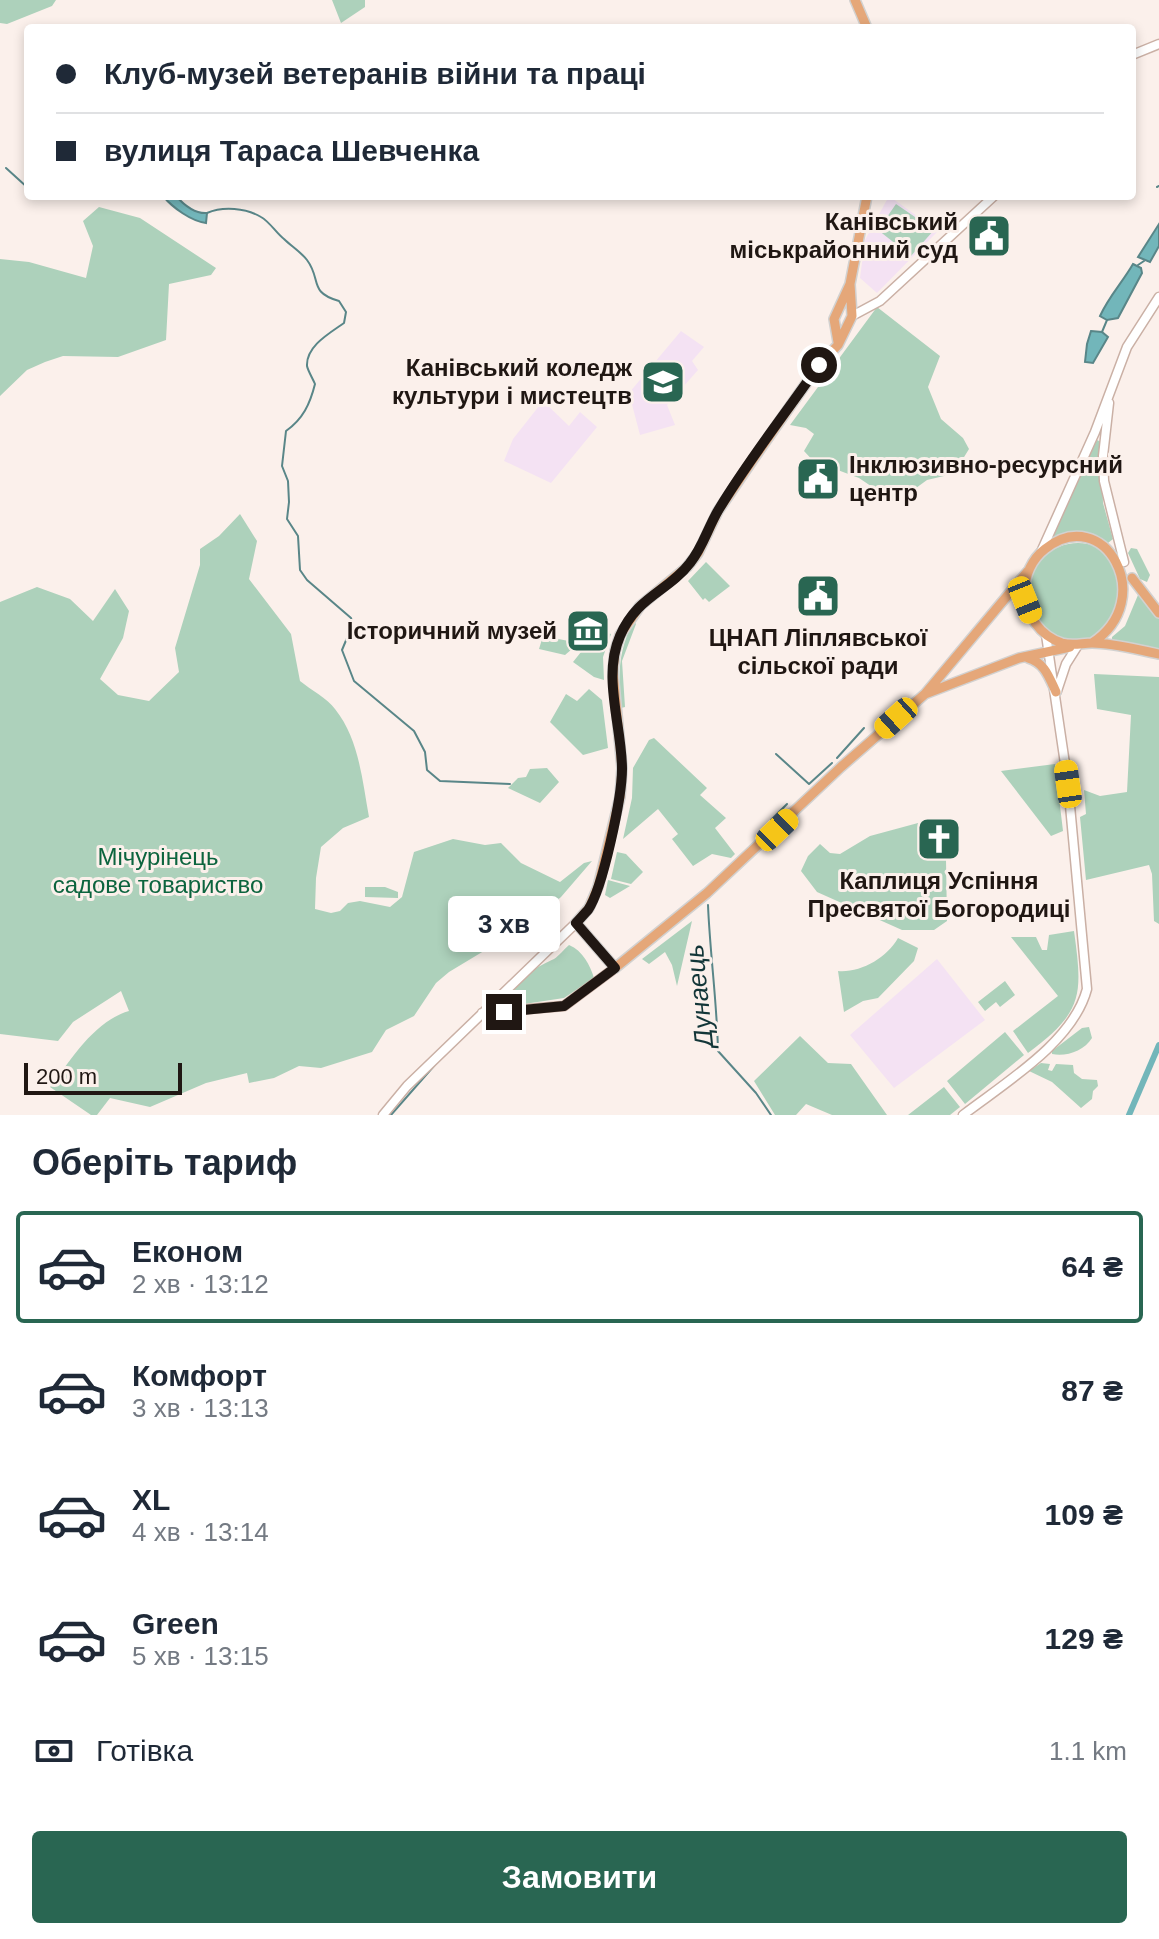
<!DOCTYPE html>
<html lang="uk">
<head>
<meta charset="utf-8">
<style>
  body { margin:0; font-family:Arial,sans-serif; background:#f6f6f7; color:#1f2937; height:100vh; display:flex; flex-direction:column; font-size:30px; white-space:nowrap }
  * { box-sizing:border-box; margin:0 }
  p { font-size:26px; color:#747a83 }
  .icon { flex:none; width:44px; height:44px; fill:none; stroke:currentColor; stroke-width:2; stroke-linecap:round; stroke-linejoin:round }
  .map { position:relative; height:1115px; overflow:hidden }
  .side { display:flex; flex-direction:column; background:#fff; flex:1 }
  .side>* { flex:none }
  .hud { position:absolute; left:24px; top:24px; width:1112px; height:176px; border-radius:8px; box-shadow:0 4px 12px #0003; display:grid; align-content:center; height:176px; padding:0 32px; background:#fff }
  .scale { position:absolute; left:24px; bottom:20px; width:158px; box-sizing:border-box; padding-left:8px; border:4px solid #201713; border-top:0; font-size:22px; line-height:28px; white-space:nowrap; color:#201713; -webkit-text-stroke:6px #fbf0eb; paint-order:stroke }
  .end { position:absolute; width:36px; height:36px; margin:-18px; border:10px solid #201713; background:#fff; box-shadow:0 0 0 4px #fff }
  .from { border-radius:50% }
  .bubble { position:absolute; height:56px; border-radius:8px; background:#fff; box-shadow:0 4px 12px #0003; font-size:26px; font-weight:700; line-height:56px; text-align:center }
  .car { position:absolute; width:24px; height:48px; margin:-24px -12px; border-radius:10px; box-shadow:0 0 6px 2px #0007; background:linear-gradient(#f5c518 24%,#345 0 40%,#f5c518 0 76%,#345 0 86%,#f5c518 0) }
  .hud b { display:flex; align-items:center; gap:28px; height:76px; font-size:30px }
  .hud b+b { border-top:2px solid #e0e1e3 }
  .hud i { width:20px; height:20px; background:#1f2937 }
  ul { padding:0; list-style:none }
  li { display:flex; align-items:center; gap:24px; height:112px; margin:0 16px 12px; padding:0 16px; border:4px solid transparent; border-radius:8px }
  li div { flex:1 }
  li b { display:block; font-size:30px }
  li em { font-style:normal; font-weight:700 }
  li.selected { border-color:#296652 }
  li>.icon { width:72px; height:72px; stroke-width:1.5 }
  h2 { padding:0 32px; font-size:36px; line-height:96px }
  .pay { display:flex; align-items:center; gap:20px; height:88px; padding:0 32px; font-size:30px }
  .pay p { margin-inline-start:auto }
  .action { display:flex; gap:16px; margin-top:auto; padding:16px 32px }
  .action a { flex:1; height:92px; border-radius:8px; background:#296652; color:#fff; font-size:32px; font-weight:700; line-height:92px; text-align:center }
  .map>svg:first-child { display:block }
</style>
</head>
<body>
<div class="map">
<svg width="1159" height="1115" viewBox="0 0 1159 1115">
  <rect width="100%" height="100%" fill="#fbf0eb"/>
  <path fill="#f4e2f3" d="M 889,196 L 938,231 L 877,293 L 860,278 L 865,240 Z
    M 681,331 L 704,347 L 692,361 L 698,370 L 667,405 L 675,425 L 640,435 L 629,393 Z
    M 543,401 L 569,426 L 580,412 L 597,427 L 551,483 L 504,461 L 513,439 Z
    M 937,959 L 985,1020 L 894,1088 L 850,1035 Z"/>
  <path fill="#add1bb" d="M 0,0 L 56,0 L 52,6 L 7,24 L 0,23 Z
    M 332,0 L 365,0 L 365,7 L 341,23 Z
    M 896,204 L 934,230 L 911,256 L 878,230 Z
    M 99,207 L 140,218 L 216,268 L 211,275 L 169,284 L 166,340 L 118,357 L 63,356 L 45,362 L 27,370 L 0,396 L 0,259 L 29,262 L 86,278 L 93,246 L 83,221 Z
    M 877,307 L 940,356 L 928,387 L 941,419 L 963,438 L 969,449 L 961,462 L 944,476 L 927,480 L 905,496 L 893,501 L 859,478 L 835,469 L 828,477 L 804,451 L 814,434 L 806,428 L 790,425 Z
    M 1097,440 L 1101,442 L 1103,503 L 1113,539 L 1108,543 L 1090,535 L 1056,538 L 1052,536 Z
    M 240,514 L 257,541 L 249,579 L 291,634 L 300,681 C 311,690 327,698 335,709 C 359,739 362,779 369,817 L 343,828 L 321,847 L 316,878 L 315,909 L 331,913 L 340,911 L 348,903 L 360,901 L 390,907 L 402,897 L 414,852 L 453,839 L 485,845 L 501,843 L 521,863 L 560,882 L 584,863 L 592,861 L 561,897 L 532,922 L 449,972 L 436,983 L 414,1016 L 386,1030 L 372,1052 L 321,1068 L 299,1066 L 274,1078 L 249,1083 L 247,1073 L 206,1083 L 150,1107 L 110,1098 L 97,1115 L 91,1115 L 50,1087 C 71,1060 94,1021 129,1011 L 121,991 L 73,1022 L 58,1041 L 0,1034 L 0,602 L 37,587 L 70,599 L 93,621 L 115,589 L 129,611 L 123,638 L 100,679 L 118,695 L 149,701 L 179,672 L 175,648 L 200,565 L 200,549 L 219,536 Z
    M1029 592a49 49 0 1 1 98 0a49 49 0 1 1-98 0Z
    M 1131,548 L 1137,549 L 1150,575 L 1147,582 L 1140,579 L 1128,553 Z
    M 706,562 L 730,586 L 709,602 L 705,598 L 703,600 L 688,581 Z
    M 1138,595 L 1142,596 L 1159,619 L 1159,651 L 1112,643 L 1112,637 L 1125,626 Z
    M 634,621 L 636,624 L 622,661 L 625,707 L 621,708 C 618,676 618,649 634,621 Z
    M 605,632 L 611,634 L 603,657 L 604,680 L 594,677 L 573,662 L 589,642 Z
    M 543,636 L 579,643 L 565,655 L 539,649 Z
    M 1094,674 L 1159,677 L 1159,924 L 1154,921 L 1152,874 L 1149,865 L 1086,880 L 1080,817 L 1086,814 L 1084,790 L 1100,796 L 1127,792 L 1131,715 L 1097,709 Z
    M 589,689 L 602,700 L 608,748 L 583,755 L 550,722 L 566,694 L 577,701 Z
    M 654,738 L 707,788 L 700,795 L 726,818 L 715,828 L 735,854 L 731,858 L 712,854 L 693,866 L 672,839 L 678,834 L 658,809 L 623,839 L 632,798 L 633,768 L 649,740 Z
    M 1055,764 L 1063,831 L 1051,836 L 1001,771 Z
    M 547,768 L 559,782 L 540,803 L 508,788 L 518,778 L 526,777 L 530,769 Z
    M 918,823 L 938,849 L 945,845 L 943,855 L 946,860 L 947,921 L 934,930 L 902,930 L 817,892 L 801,871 L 808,856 L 820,844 L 830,853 L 840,854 L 870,836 Z
    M 617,852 L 626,854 L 643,872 L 631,884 L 611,879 Z
    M 608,880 L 630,886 L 610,898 L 605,895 Z
    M 365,887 L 385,887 L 398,892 L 398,898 L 365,897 Z
    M 692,921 L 677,986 L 672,965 L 665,952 L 649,964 L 642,959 Z
    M 1074,931 C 1083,996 1083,1012 1028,1053 L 1013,1031 L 1058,996 L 1011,937 L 1036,937 L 1042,950 L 1047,950 L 1049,935 Z
    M 898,938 L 918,948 L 914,961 L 878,998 L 863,1001 L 844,1012 L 838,971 C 860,973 887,958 898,938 Z
    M 569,945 C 583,951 590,965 594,978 L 564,998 L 511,1006 L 505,1003 C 508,982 537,967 554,959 C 559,956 564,949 569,945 Z
    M 1005,981 L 1015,995 L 1000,1007 L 996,1002 L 985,1011 L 978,1002 Z
    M 1089,1027 L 1092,1038 C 1084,1051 1066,1057 1052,1054 L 1052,1051 L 1082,1028 Z
    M 1005,1032 L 1024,1055 L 965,1104 L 947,1081 Z
    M 800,1036 L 828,1063 L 851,1064 L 887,1115 L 832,1115 L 806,1104 L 796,1115 L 775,1115 L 754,1081 Z
    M 1041,1063 L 1050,1064 L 1048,1070 L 1052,1071 L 1056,1064 L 1073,1065 L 1074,1073 L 1082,1079 L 1097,1080 L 1098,1086 L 1093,1091 L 1092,1099 L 1081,1108 L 1052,1082 L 1029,1071 Z
    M 944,1087 L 960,1107 L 950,1115 L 908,1115 Z"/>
  <path fill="#72b6ba" stroke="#598688" stroke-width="2" d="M 163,196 L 176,196 C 184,205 194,214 207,213 L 206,223 C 191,221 173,208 163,196 Z
    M 1159,224 L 1159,246 L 1150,262 L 1138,257 Z
    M 1133,264 L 1141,268 L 1142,273 L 1118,318 L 1107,320 L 1100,316 C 1109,296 1122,283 1133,264 Z
    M 1091,331 L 1102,332 L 1108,337 L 1093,363 L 1085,362 L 1087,344 Z"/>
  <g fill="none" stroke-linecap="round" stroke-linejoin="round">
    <path stroke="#598688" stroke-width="2" d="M 6,168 L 28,188
      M 1157,187 L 1159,186
      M 207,213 C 223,206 246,208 261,217 C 270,222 276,233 284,239 C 291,246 301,252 307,260 C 322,280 308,292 339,301 L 346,312 L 344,323 C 330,333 306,346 307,366 C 308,371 313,379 315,384 C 310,404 303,419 286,431 L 282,466 L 288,481 L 289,502 L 287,519 L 298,536 L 300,570 L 307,580 L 351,618 L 355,631 L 347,638 L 342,650 L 354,681 L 414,731 L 425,752 L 427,770 L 440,781 L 510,784
      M 1138,265 L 1144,261
      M 1102,332 L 1107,320
      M 776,754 L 809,784 L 832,763
      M 837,758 L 864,728
      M 771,820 L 787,804
      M 708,905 C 710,954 717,1002 718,1051 L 756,1093 L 771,1115
      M 391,1115 L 440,1059"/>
    <path stroke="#72b6ba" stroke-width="6" d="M 1129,1115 L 1159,1045"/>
    <g stroke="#cab0a5" stroke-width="11">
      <path id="secondary" d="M 1132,55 L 1159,44
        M 852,316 L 880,301 L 994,196
        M 1109,403 L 1103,456 L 1104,481 L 1124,562
        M 1041,552 L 1095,432 L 1127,347 L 1159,297
        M 1057,691 L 1066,664 L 1078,645
        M 482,1013 L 564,1006 L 615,968
        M 383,1115 L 407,1086 L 576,923
        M 963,1115 C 1006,1082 1073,1042 1087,989 L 1068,784 L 1046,635"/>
    </g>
    <g stroke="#d2d1d0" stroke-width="12">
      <path id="primary" d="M 855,0 L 867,28
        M 850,284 L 852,316 L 838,345 L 819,365 L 754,458 L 718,511 L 698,553 L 687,567 L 640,606 L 620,635 L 615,651 L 613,672 L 622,768 L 620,797 L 598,887 L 589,908 L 576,923 L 615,968 L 707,893 L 841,767 L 925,694 L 1028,571
        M 838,342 L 834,319 L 850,284 L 867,196
        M 1132,578 L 1159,613
        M 1092,643 C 1159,599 1104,502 1045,549 C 1032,559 1024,576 1025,592 C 1025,614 1040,636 1062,643 C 1073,646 1082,643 1092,643 C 1114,643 1138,650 1159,654
        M 1028,658 C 1045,663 1049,677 1056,692
        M 925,694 L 1019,658 L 1070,647"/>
    </g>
    <use href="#secondary" stroke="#fff" stroke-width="8"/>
    <use href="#primary" stroke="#e5a779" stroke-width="9"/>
  </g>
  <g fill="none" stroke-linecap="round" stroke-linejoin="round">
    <path stroke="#201713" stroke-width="10" d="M 504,1012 L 564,1006 L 615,968 L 576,923 C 580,919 584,914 588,910 C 603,888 622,797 622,769 C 622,726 602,677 620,636 C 637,596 668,592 690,563 C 703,547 708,527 719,509 C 749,459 786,413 819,365"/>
  </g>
  <defs>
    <g id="civic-square" transform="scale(2.3)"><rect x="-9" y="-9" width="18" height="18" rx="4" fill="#296652" stroke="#fbf0eb"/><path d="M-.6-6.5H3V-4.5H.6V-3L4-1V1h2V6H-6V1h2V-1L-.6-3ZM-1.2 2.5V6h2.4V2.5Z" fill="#fff"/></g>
    <g id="university-square" transform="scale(2.3)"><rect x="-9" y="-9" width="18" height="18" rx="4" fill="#296652" stroke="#fbf0eb"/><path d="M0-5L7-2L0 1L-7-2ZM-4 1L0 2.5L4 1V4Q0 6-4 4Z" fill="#fff"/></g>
    <g id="museum-square" transform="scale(2.3)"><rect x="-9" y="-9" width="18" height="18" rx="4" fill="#296652" stroke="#fbf0eb"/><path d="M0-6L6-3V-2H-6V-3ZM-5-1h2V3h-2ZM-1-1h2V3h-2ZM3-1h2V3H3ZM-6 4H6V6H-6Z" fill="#fff"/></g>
    <g id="church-square" transform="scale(2.3)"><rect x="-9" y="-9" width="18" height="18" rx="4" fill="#296652" stroke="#fbf0eb"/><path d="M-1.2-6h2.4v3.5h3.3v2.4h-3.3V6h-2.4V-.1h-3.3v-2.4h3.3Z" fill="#fff"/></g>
  </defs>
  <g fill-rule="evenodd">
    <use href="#civic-square" x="989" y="236"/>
    <use href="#university-square" x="663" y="382"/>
    <use href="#civic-square" x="818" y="479"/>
    <use href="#civic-square" x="818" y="596"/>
    <use href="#museum-square" x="588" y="631"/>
    <use href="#church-square" x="939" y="839"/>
  </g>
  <g text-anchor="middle" stroke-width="6" stroke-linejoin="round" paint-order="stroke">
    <g font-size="24" font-weight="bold" fill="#201713" stroke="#fbf0eb" text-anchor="end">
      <text x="958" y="230">Канівський<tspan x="958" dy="28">міськрайонний суд</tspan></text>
      <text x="632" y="376">Канівський коледж<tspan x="632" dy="28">культури і мистецтв</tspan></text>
      <text x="849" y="473" text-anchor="start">Інклюзивно-ресурсний<tspan x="849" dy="28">центр</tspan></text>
      <text x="557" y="639">Історичний музей</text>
      <text x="818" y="646" text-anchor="middle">ЦНАП Ліплявської<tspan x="818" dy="28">сільскої ради</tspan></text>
      <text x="939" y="889" text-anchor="middle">Каплиця Успіння<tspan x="939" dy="28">Пресвятої Богородиці</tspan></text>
    </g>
    <g font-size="24" fill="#0c643e" stroke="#fbf0eb">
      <text x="158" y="865">Мічурінець<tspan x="158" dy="28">садове товариство</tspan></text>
    </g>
    <g font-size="26" font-style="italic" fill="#133638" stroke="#fbf0eb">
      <text transform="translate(699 996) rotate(-96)" y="9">Дунаець</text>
    </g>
  </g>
</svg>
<div class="scale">200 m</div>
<i class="end from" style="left:819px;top:365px"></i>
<i class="end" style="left:504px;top:1012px"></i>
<div class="bubble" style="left:448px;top:896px;width:112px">3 хв</div>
<i class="car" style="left:1025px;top:600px;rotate:158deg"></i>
<i class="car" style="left:896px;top:718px;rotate:228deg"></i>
<i class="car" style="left:1068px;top:784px;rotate:352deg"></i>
<i class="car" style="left:777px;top:830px;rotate:46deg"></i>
<div class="hud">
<b><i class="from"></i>Клуб-музей ветеранів війни та праці</b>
<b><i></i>вулиця Тараса Шевченка</b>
</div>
</div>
<section class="side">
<h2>Оберіть тариф</h2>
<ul>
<li class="selected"><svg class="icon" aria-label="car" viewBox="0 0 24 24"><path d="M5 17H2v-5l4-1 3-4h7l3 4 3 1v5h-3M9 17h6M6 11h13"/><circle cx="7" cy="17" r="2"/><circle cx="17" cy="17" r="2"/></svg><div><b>Економ</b><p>2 хв · 13:12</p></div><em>64 ₴</em></li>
<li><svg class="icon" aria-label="car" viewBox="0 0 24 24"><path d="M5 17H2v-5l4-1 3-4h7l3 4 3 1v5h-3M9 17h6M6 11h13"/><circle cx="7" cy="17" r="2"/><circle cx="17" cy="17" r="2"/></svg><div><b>Комфорт</b><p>3 хв · 13:13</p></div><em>87 ₴</em></li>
<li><svg class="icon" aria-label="car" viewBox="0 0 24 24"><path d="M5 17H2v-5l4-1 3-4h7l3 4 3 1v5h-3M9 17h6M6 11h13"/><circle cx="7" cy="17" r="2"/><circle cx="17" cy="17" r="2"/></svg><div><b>XL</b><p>4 хв · 13:14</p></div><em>109 ₴</em></li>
<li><svg class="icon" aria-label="car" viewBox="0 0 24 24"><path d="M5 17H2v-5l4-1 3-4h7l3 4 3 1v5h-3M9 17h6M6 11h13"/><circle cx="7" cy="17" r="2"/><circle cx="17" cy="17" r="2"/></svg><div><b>Green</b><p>5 хв · 13:15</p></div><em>129 ₴</em></li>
</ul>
<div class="pay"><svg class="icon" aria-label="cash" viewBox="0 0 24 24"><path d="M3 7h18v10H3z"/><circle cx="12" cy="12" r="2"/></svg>Готівка<p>1.1 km</p></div>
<div class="action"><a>Замовити</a></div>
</section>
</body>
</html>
